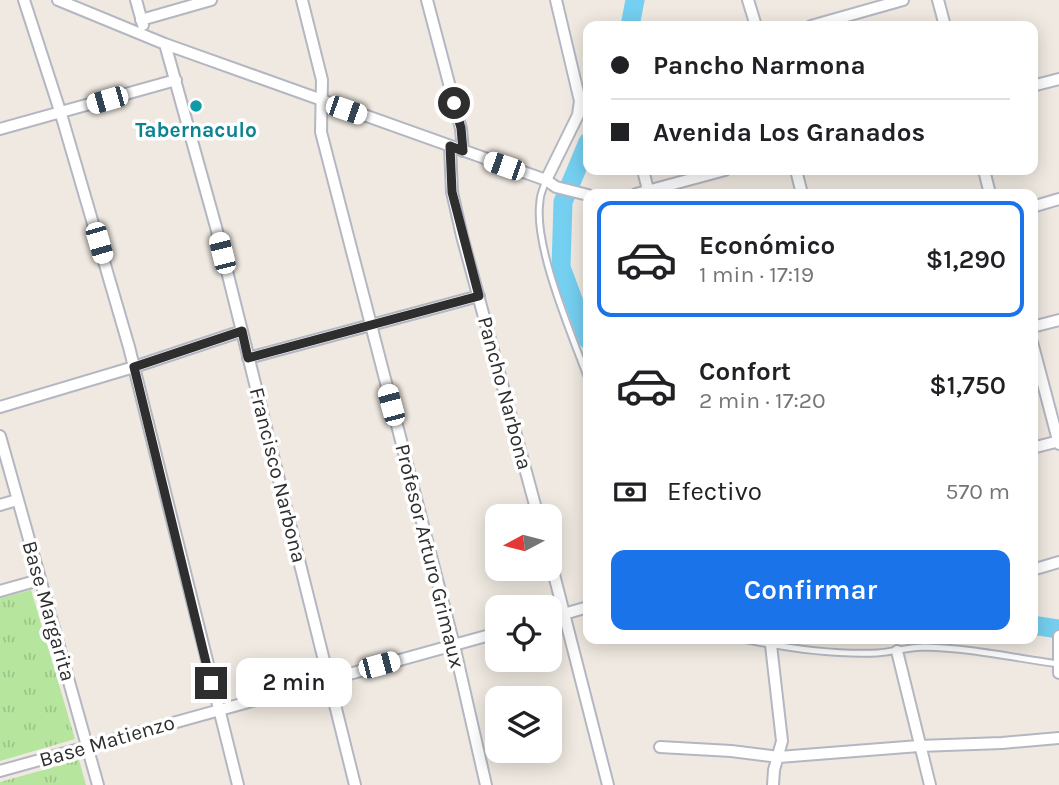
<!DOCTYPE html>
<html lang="es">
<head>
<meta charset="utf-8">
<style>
  body { margin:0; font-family:Karla,sans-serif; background:#f2f2f2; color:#202124; height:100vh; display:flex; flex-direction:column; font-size:26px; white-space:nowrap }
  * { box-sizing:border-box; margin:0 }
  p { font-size:23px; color:#757577 }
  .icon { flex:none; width:38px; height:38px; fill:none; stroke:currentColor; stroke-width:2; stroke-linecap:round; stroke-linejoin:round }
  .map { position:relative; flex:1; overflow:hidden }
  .panel { position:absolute; left:583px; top:189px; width:455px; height:455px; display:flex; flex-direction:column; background:#fff; border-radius:14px; box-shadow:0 4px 18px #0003 }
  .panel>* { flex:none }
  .banner { position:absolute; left:583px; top:21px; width:455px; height:154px; border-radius:14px; box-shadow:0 4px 18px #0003; display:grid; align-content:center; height:154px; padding:0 28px; background:#fff }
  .needle { width:46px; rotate:263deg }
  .buttons { position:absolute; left:485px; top:504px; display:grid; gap:14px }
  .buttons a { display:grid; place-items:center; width:77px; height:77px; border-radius:14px; background:#fff; box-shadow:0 4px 18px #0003; font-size:35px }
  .end { position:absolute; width:32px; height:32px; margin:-16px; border:9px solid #2e2e2e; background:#fff; box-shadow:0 0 0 4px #fff }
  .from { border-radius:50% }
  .bubble { position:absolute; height:49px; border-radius:14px; background:#fff; box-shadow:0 4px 18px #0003; font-size:23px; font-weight:600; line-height:49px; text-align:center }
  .car { position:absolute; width:21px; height:42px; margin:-21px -10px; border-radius:9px; box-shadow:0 0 5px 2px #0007; background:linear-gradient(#fff 24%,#345 0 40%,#fff 0 76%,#345 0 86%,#fff 0) }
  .banner b { display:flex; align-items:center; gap:24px; height:66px; font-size:26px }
  .banner b+b { border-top:2px solid #e0e0e0 }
  .banner i { width:18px; height:18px; background:#202124 }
  ul { padding:12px 0 0; list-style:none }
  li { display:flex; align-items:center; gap:21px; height:116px; margin:0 14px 10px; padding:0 14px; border:4px solid transparent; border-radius:14px }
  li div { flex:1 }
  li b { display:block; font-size:26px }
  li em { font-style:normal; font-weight:600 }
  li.current { border-color:#1a73e8 }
  li>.icon { width:63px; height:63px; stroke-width:1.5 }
  .pay { display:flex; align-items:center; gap:18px; height:77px; padding:0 28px; font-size:26px }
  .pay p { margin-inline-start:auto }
  .button { display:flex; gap:14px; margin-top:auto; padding:14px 28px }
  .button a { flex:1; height:80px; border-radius:14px; background:#1a73e8; color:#fff; font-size:28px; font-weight:600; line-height:80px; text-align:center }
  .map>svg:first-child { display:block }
</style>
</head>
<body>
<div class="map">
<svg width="1059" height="785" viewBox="0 0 1059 785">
  <defs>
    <pattern id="park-tufts" width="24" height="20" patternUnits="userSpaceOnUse" patternTransform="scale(1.75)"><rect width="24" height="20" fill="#b6e59e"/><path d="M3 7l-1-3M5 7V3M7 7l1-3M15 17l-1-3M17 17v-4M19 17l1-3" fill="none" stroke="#9dc588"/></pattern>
  </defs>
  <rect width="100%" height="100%" fill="#efe9e1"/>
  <path fill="url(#park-tufts)" d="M 31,590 L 75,739 L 0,761 L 0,598 Z
    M 79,760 L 86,785 L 0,785 L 0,782 Z"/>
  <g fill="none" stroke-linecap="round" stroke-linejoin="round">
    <path stroke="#75cff0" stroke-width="19" d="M 630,26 L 635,0
      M 588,142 L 563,202 L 561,267 L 588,340
      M 1032,625 L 1059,629"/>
    <g stroke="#b4b7c1" stroke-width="9">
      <path id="service" d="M 546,180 C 544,187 540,194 540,201 C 533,246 572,335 588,379
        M 743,639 C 786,648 833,655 877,653 C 893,652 909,647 925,647 C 969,648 1015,658 1059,664"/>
    </g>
    <g stroke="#b4b7c1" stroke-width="14">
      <path id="minor" d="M 24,0 L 61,114 L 129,347 L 238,785
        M 58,0 L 165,44 L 546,180 L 556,187 L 588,195
        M 136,0 L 143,25
        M 302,0 L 322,80 L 321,132 L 454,645 L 486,785
        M 427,0 L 461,129 L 463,151
        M 748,0 L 756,26
        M 938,0 L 945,26
        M 141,20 L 211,0
        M 811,26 L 903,0
        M 165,44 L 216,227 L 355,785
        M 1032,86 L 1059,79
        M 0,129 L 176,80
        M 450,146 L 452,192 L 462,236 L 538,516
        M 643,170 L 649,194
        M 796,170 L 802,194
        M 984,170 L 990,194
        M 546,180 L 578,115 L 580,101 L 556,0
        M 636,194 L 725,170
        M 1032,207 L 1059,199
        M 1032,327 L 1059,320
        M 1032,342 L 1059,444
        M 248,358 L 479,296
        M 0,407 L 134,367 L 242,331
        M 0,436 L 98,785
        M 1032,448 L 1059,441
        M 0,505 L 17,500
        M 550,559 L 608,785
        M 1032,570 L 1059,562
        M 0,591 L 39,580
        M 550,618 L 588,607
        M 1059,636 L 1059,673
        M 771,645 L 782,741 L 774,770 L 773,785
        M 897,651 L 930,785
        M 660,747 L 731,751 L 779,757 L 919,746 L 1002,743 L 1059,738
        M 0,771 L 497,633"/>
    </g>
    <use href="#service" stroke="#fff" stroke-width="5"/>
    <use href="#minor" stroke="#fff" stroke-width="10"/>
  </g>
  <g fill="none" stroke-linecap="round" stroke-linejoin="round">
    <path stroke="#2e2e2e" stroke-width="9" d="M 211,683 L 134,367 L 242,331 L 248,358 L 479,296 L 452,192 L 450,146 L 463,151 L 461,128 L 454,103"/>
  </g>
  <circle fill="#0f9aa8" stroke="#fff" stroke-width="2.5" cx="196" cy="106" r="7"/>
  <g text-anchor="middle" stroke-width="7" stroke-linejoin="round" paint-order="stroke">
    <g font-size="21" font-weight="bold" fill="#0d838f" stroke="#fff">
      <text x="196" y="137">Tabernaculo</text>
    </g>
    <g font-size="21" fill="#2e2e2e" stroke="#fff">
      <text transform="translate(505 393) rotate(75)" y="7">Pancho Narbona</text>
      <text transform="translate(278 475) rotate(76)" y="7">Francisco Narbona</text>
      <text transform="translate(430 556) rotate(76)" y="7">Profesor Arturo Grimaux</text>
      <text transform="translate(49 611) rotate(74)" y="7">Base Margarita</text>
      <text transform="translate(107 741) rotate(-16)" y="7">Base Matienzo</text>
    </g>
  </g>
</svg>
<div class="buttons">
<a><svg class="needle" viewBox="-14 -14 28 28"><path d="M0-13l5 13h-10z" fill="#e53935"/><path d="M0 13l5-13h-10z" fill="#757577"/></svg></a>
<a><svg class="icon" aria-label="locate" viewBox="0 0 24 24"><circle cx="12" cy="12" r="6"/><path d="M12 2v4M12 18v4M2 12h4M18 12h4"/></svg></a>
<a><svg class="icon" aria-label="layers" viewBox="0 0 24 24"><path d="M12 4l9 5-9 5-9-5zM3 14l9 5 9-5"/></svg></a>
</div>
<i class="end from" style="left:454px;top:103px"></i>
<i class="end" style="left:211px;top:683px"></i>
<div class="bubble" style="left:236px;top:658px;width:116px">2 min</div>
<i class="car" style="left:107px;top:100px;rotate:254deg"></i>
<i class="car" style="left:346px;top:110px;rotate:109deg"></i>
<i class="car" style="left:504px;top:166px;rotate:289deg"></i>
<i class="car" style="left:99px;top:243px;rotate:164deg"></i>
<i class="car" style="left:222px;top:253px;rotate:346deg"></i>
<i class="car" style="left:391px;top:405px;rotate:345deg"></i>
<i class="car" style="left:379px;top:665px;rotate:75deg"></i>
<div class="banner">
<b><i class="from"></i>Pancho Narmona</b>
<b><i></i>Avenida Los Granados</b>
</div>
<section class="panel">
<ul>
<li class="current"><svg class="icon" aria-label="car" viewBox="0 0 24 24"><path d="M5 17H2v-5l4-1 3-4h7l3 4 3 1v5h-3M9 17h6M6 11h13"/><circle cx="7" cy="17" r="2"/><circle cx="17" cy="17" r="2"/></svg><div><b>Económico</b><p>1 min · 17:19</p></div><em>$1,290</em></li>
<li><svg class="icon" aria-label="car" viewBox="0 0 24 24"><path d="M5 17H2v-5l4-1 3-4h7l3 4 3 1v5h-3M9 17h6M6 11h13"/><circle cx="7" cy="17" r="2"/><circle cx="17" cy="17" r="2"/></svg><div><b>Confort</b><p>2 min · 17:20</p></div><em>$1,750</em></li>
</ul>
<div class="pay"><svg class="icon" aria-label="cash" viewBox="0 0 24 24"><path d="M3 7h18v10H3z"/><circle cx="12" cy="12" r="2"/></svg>Efectivo<p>570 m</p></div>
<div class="button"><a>Confirmar</a></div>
</section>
</div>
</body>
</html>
